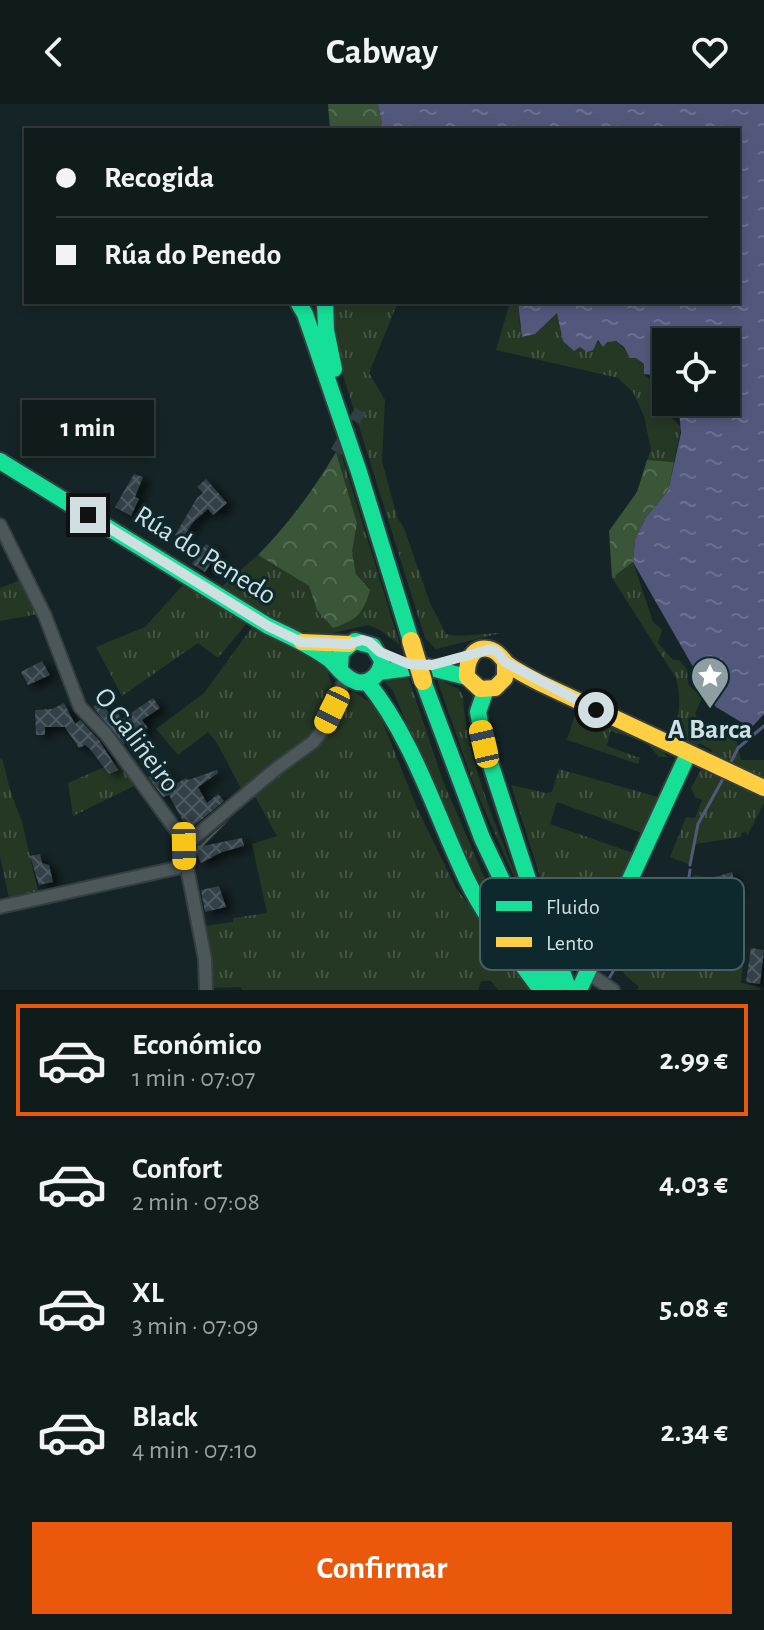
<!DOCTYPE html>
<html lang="es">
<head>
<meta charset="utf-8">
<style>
  body { margin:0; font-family:"Alegreya Sans",sans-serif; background:#1e2829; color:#f1f3f6; height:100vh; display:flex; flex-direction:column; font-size:30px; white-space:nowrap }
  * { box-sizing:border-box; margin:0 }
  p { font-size:26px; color:#9ca1a3 }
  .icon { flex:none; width:44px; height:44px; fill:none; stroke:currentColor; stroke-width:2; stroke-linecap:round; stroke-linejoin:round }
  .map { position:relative; height:886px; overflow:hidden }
  .details { display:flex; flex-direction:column; background:#101b1c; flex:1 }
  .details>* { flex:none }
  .top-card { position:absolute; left:24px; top:24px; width:716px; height:176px; border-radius:0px; box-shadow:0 4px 12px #0003,0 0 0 2px #30393b; display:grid; align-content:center; height:176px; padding:0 32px; background:#101b1c }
  .buttons { position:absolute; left:652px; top:224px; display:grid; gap:16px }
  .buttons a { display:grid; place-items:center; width:88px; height:88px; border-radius:0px; background:#101b1c; box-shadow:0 4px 12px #0003,0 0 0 2px #30393b; font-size:40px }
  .end { position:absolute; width:36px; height:36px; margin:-18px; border:10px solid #d0dfe1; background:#111; box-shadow:0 0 0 4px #111 }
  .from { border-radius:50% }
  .bubble { position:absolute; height:56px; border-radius:0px; background:#101b1c; box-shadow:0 4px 12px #0003,0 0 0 2px #30393b; font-size:26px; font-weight:700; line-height:56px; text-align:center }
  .car { position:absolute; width:24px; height:48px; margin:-24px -12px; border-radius:10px; box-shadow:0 0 6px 2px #0007; background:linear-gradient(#f5c518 24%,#345 0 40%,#f5c518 0 76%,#345 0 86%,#f5c518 0) }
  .top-card b { display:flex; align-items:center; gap:28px; height:76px; font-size:30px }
  .top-card b+b { border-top:2px solid #30393b }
  .top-card i { width:20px; height:20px; background:#f1f3f6 }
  ul { padding:14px 0 0; list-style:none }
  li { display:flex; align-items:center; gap:24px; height:112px; margin:0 16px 12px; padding:0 16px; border:4px solid transparent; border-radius:0px }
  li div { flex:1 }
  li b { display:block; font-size:30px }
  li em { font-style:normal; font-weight:700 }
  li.active { border-color:#ea580c }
  li>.icon { width:72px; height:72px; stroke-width:1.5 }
  .cta { display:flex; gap:16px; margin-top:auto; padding:16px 32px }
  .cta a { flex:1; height:92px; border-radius:0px; background:#ea580c; color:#fff; font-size:32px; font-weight:700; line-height:92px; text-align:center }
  header { display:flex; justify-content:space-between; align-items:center; height:104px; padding:0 32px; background:#101b1c; font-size:36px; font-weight:700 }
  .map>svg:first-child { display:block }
</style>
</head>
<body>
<header><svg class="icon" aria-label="back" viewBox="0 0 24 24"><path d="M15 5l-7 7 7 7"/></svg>Cabway<svg class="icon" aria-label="heart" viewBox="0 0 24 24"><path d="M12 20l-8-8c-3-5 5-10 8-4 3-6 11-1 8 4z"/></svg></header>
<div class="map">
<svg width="764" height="886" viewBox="0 0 764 886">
  <defs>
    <pattern id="grass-tufts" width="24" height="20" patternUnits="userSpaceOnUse" patternTransform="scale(2)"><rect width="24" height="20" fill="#253824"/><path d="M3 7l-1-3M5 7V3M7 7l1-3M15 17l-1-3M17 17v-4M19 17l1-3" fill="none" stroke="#445444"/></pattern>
    <pattern id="forest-crowns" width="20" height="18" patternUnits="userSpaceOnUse" patternTransform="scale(2)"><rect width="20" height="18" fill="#3a5538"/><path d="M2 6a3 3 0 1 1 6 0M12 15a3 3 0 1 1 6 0" fill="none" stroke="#556d54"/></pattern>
    <pattern id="water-ripples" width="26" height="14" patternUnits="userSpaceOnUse" patternTransform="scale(2)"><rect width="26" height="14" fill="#52587c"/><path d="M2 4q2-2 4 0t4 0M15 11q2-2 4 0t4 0" fill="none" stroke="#6a708e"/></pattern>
    <pattern id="building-cross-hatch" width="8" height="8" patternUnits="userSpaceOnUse" patternTransform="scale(2)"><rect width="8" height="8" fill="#313f46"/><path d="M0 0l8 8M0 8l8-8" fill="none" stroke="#4e5a60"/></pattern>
    <filter id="shadow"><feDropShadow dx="7" dy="4" stdDeviation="4" flood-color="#0009"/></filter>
  </defs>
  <rect width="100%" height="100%" fill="#152426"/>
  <path fill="url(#grass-tufts)" d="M 333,198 L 398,198 L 369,269 L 385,296 L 382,357 L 397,413 L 404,424 L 430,499 L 446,530 C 457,534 486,529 501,529 L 436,545 L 425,534 L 338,255 L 332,226 Z
    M 510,198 L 518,198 L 520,223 L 535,230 L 557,209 L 563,237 C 570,239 577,242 584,242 C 607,239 615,227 630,254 L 636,254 L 644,261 L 644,270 L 663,287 C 661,303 670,313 681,323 L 674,358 L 647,356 L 651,346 L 644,312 L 633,288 L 618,274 L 496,246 Z
    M 339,343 L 400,541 L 380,526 L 368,521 L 324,531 L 297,526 L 220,484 L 258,451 L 309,482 L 317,506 L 370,486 L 356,470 L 352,448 L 357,419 L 336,348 Z
    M 633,458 L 653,518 L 662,526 L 658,539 L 673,556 L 679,556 L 687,565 L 688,580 L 702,594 L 695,609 L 700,620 L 736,635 L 741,656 L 764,656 L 764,678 L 710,654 L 712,646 L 699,639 L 694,647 L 672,634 C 679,612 682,597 676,574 L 612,474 Z
    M 21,476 L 38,510 L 0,517 L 0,484 Z
    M 183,481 L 247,519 L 218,554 L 198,539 L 122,592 L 96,543 L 145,523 Z
    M 253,522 L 326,564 L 335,589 L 310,635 L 243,688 L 217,639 L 208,628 L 178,651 L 156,625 L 204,589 Z
    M 408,572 L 443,677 L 489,784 L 519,842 L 483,786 L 433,681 L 393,587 L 383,576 Z
    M 437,575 L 459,585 L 463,592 C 466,665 511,754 536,823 L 475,684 Z
    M 352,587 L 373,600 L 379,609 L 417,704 L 456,784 L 532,886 L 498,886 L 491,877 L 481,877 L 478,886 L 242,886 L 241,883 L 210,884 L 204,822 L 233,818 L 233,814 L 267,809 L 252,740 L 277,732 L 253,689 L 316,640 Z
    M 577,604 L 660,643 L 667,653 L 659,653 L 646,638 L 610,627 L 607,642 L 640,654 L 638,660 L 567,636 Z
    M 2,654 L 11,689 L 22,718 L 38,787 L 9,794 L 0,752 L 0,655 Z
    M 120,656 L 138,680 L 73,712 L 68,679 Z
    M 706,664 L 764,693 L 764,699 L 747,732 L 746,728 L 741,729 L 741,733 L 696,740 L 691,761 L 670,753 L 686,713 L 695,714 L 702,696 L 695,693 L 691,684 L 700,667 Z
    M 559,665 L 658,693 L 642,729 L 557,698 L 550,720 L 633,749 L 599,827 L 594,826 L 572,862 L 555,820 L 511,681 L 546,689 L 552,688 Z
    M 694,771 L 705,773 L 704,781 L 712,781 L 714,804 L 698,839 L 744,849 L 741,879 L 760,883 L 761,886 L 637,886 L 639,883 L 624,870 L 622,862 L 640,828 C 671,820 681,798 694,771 Z"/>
  <path fill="url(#forest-crowns)" d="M 328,0 L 378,0 L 382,19 L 378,26 L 330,26 Z
    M 336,348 L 357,419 L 352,448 L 356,470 L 370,486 C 363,510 357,516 333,524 L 317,506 L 309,482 L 258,451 C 289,419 313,387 336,348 Z
    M 647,356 L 674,358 L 668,387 L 646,413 L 635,436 L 633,458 L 612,474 L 609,427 L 637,388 Z"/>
  <path fill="url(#water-ripples)" fill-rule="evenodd" d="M 378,0 L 764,0 L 764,610 L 751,624 L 716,603 L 693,573 L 696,568 L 633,458 L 635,436 L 646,413 L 668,387 L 681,329 L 679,306 L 662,295 L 664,279 L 660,272 L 644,270 L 644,260 L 636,254 L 630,254 L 624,243 L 616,237 L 607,238 L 603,243 L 598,236 L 593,246 L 587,248 L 580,243 L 574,247 L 563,237 L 557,209 L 535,230 L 522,233 L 518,198 L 738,198 L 738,26 L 378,26 L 382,19 ZM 666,238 L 726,238 L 726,298 L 666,298 Z"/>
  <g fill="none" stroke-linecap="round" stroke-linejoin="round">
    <path stroke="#52587c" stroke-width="3" d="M 729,662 L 738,644 L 764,622
      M 690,761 L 698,720 L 724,673
      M 608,876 L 639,824 L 670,809 L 689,773 L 690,766"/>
  </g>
  <path fill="url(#building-cross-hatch)" filter="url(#shadow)" d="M 134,370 L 143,373 L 135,393 L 139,395 L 131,412 L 115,403 Z
    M 206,375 L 227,399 L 213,411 L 208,405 L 193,418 L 182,435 L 175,431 L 197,394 L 203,389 L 197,383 Z
    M 206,440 L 219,447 L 205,468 L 192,460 Z
    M 42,557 L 50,571 L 28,581 L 21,568 Z
    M 153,594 L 160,604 L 142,616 L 148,624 L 124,640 L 93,603 L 100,597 L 112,613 L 118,609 L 122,615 Z
    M 64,599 L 75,620 L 80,616 L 99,636 L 118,666 L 109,670 L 90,645 L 85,641 L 79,644 L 65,623 L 45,623 L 45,631 L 36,631 L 35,606 L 52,605 Z
    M 161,663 L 174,681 L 186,674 L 188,676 L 217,666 L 218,669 L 198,683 L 207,699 L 218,690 L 224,697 L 188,727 L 169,691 L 163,693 L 148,673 Z
    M 230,715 L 203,742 L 242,734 L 244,742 L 222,748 L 201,759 L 194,745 Z
    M 40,750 L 42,759 L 49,761 L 53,778 L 39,781 L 30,752 Z
    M 732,768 L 737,787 L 720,792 L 715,773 Z
    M 219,782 L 226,803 L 205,808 L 201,786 Z
    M 751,844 L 764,846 L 760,880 L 746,878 Z"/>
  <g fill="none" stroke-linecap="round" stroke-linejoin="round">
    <path stroke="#314042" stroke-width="12" stroke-dasharray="12 6" stroke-linecap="butt" d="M 336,348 L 363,302"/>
    <g stroke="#343f41" stroke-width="16">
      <path id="street" d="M 0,421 L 45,512 L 80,603 L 106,630 L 181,733 L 205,855 L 206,886
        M 184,742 L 276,665 L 313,638 L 321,628 L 346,573
        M 0,803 L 177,764 L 185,758
        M 588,869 L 613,886"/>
    </g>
    <g stroke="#343f41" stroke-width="20">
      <path id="fast" d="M 298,198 L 305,210 L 359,368 L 411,537
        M 325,198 L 326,226 L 334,265
        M 0,357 L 268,522 C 289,532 310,541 329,555 C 336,561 343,572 352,576 C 367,584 381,571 382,556 L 373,542 L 355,537 L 341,548 L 340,564
        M 379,568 L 423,562 L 467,573
        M 423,577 L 482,734 L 554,886
        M 367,578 C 413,634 435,709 466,774 C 485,814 515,851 541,886
        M 486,585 L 478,608 L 484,640 L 537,803 L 569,886
        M 579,886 L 688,650"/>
    </g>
    <g stroke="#343f41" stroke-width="20">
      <path id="slow" d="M 302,538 L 349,540
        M 505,558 L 505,574 L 495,584 L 480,585 L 467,573 C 466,558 473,539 492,546 C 498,548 502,554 506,559 C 516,567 529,573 540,579 L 764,684"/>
    </g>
    <use href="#street" stroke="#4c5759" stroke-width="12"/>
    <use href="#fast" stroke="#16e098" stroke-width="16"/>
    <use href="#slow" stroke="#ffcf43" stroke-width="16"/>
    <g stroke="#343f41" stroke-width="22" stroke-linecap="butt">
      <path id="slow-bridge" d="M 411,537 L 423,577"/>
    </g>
    <use href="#slow-bridge" stroke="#ffcf43" stroke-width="18"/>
  </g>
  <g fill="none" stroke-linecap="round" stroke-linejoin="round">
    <path stroke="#d0dfe1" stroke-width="10" d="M 88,411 L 268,522 L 301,538 L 349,540 L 362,536 L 369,538 L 380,548 L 409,560 L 432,561 L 491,545 L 497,548 L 505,558 L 596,606"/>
  </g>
  <defs>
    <g id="sight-pin" transform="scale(2)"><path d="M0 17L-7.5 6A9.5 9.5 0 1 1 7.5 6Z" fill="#8f9ea0" stroke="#0e292d"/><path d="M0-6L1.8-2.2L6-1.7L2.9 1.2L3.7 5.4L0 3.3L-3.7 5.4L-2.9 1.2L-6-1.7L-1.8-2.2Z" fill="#fff"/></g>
  </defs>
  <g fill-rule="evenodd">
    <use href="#sight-pin" x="710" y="572"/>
  </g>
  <g text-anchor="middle" stroke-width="6" stroke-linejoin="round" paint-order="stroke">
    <g font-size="28" fill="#d0dfe1" stroke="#0e292d">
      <text transform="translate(206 450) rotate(32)" y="10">Rúa do Penedo</text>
      <text transform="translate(138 635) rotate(53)" y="10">O Galiñeiro</text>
    </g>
    <g font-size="28" font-weight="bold" fill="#d0dfe1" stroke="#0e292d">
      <text x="710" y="634">A Barca</text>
    </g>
  </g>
  <rect x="480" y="774" width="264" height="92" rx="12" fill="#0e292d" stroke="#486063" stroke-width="2"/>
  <rect x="496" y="797" width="36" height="10" fill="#16e098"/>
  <rect x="496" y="833" width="36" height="10" fill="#ffcf43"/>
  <g font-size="22" fill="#d0dfe1">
    <text x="546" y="810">Fluido</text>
    <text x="546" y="846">Lento</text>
  </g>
</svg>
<div class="buttons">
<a><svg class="icon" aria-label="locate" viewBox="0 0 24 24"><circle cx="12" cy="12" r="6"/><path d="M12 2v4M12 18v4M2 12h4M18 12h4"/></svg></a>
</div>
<i class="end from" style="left:596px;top:606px"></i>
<i class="end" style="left:88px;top:411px"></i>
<div class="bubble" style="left:22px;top:296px;width:132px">1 min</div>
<i class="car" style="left:332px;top:606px;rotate:206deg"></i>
<i class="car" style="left:484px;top:640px;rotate:347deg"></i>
<i class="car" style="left:184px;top:742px;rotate:179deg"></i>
<div class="top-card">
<b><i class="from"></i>Recogida</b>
<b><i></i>Rúa do Penedo</b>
</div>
</div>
<section class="details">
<ul>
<li class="active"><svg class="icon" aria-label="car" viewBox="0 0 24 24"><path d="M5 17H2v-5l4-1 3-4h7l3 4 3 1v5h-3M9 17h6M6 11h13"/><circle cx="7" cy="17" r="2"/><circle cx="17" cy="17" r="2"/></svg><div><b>Económico</b><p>1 min · 07:07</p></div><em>2.99 €</em></li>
<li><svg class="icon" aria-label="car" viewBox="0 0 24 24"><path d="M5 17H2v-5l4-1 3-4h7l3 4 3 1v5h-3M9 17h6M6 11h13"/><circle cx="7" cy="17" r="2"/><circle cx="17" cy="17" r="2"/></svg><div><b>Confort</b><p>2 min · 07:08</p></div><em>4.03 €</em></li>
<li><svg class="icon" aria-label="car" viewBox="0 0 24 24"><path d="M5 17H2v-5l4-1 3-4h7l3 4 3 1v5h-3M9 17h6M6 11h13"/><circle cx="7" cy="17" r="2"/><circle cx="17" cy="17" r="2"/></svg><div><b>XL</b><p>3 min · 07:09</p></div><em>5.08 €</em></li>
<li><svg class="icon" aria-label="car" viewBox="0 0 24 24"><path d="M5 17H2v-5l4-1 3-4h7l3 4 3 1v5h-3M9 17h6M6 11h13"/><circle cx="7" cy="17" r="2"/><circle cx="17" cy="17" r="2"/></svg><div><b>Black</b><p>4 min · 07:10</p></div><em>2.34 €</em></li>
</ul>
<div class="cta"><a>Confirmar</a></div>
</section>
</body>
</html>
